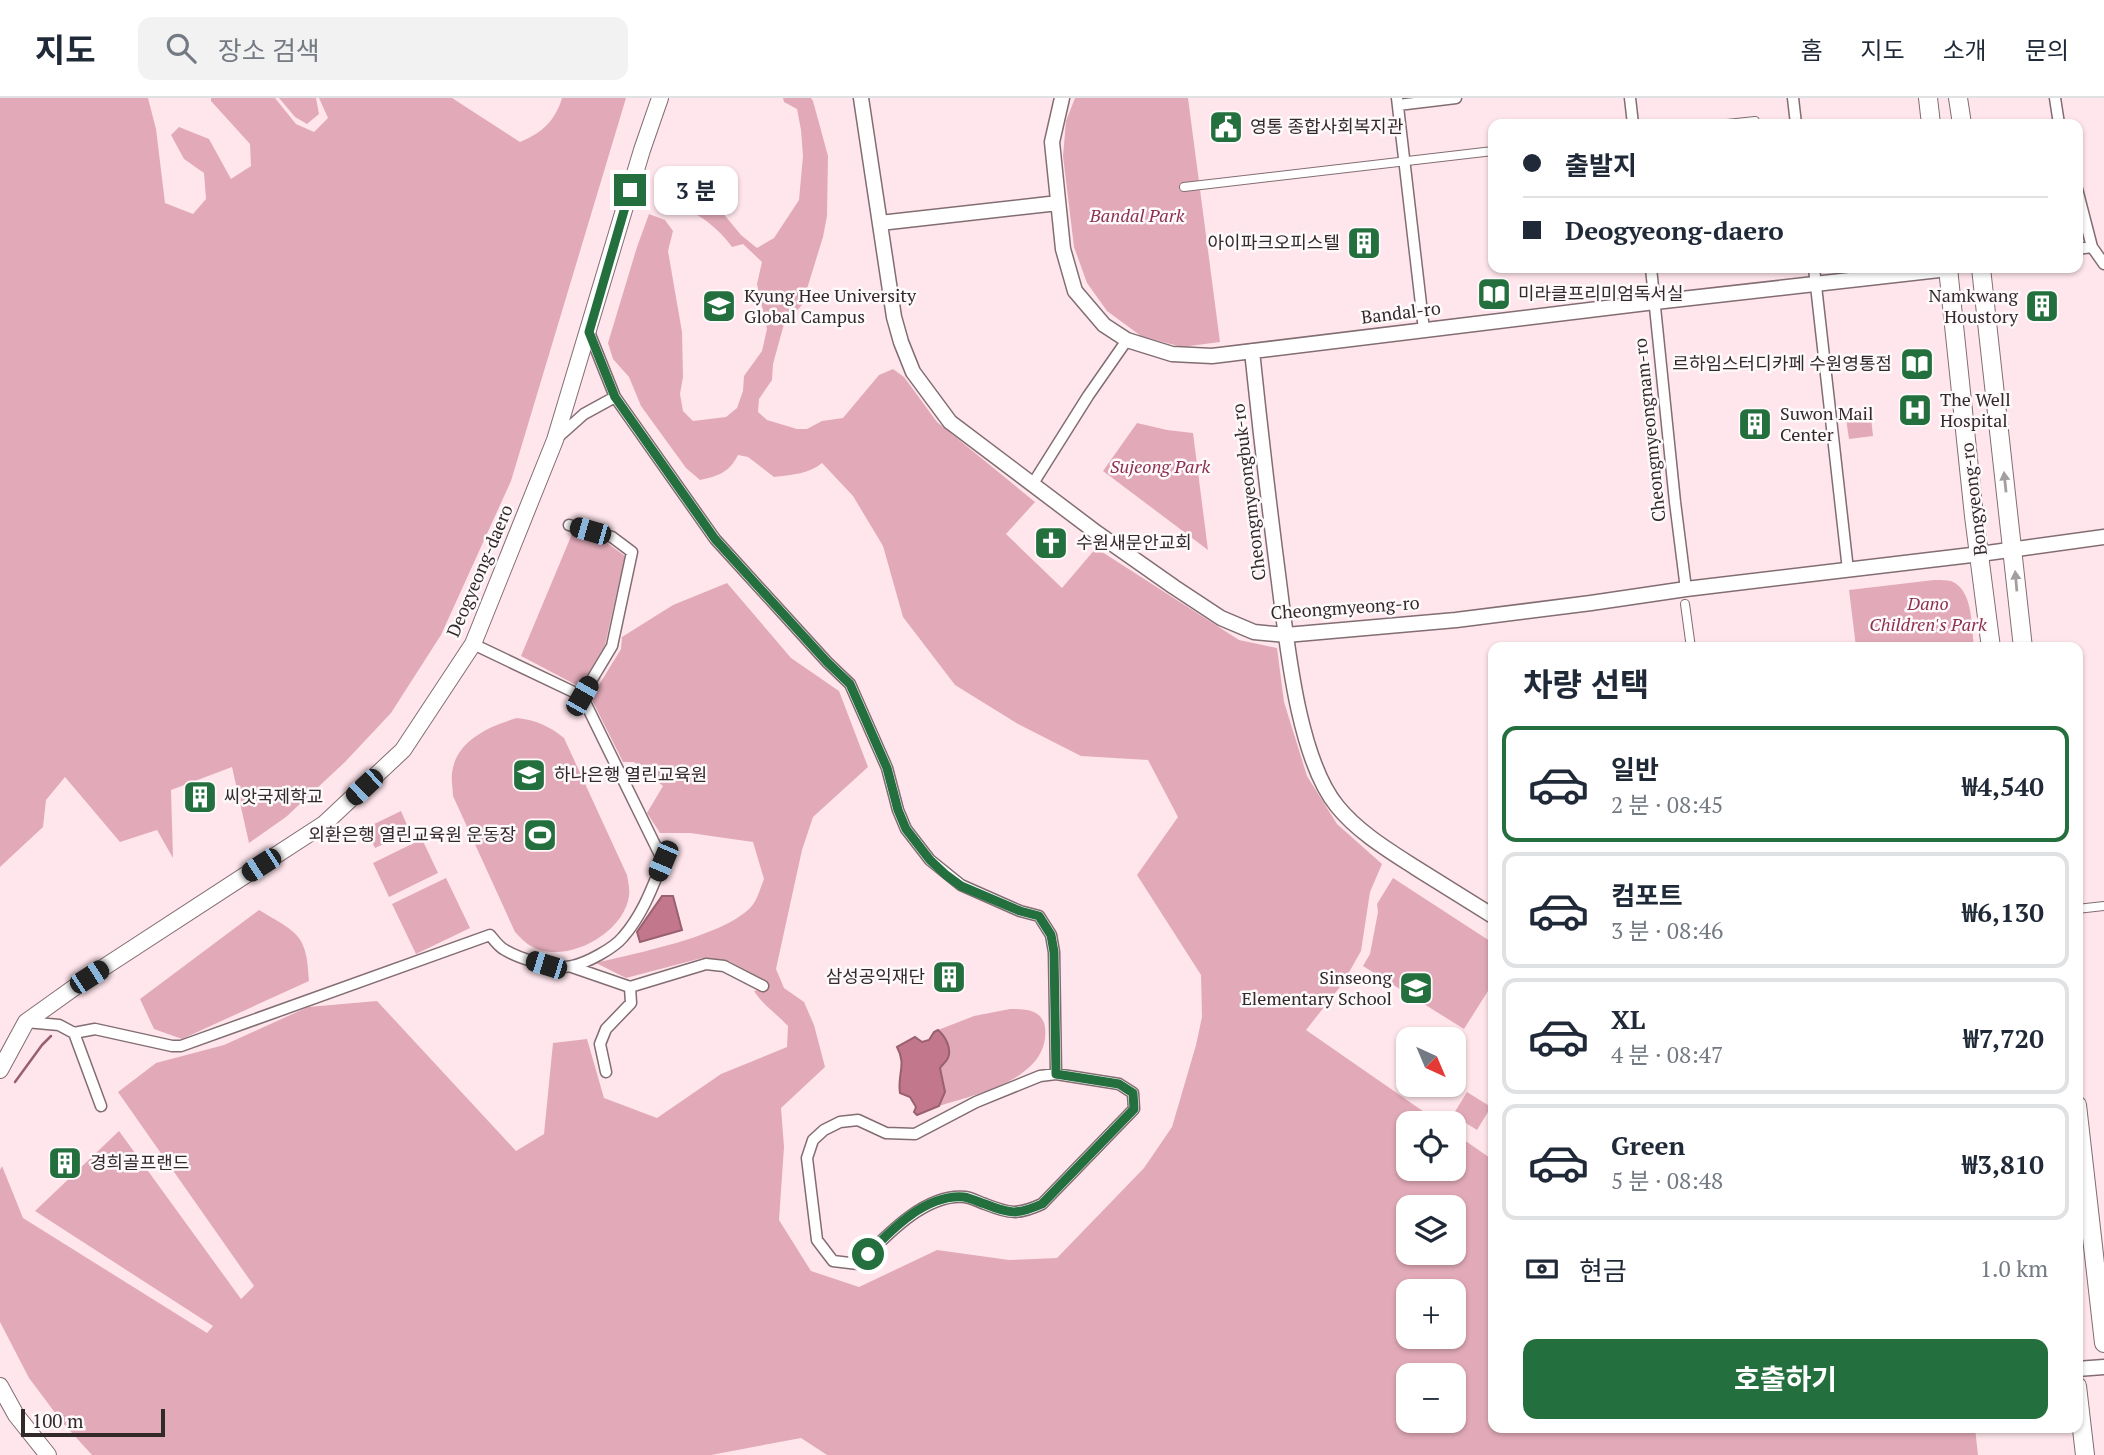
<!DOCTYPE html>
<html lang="ko">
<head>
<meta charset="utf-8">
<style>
  body { margin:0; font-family:"PT Serif","Noto Sans KR",serif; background:#f2f2f3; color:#1f2937; height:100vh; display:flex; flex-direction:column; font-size:26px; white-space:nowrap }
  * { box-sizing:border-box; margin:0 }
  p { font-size:23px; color:#747a83 }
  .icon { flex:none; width:38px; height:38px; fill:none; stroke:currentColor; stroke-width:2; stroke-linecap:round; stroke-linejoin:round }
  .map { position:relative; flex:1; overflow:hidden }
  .details { position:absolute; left:1488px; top:544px; width:595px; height:791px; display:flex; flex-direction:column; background:#fff; border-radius:14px; box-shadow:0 2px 5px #0004 }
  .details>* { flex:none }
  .banner { position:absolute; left:1488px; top:21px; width:595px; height:154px; border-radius:14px; box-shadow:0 2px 5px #0004; display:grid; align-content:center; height:154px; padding:0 35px; background:#fff }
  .needle { width:46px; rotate:136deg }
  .fabs { position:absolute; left:1396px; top:929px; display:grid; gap:14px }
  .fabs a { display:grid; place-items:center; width:70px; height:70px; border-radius:14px; background:#fff; box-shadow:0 2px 5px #0004; font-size:35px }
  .scale { position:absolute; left:21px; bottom:18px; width:144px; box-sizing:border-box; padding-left:7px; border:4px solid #32292b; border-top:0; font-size:19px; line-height:24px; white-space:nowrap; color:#32292b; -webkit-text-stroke:5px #fef9fa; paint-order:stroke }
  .end { position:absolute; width:32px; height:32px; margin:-16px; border:9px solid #246f3e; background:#fff; box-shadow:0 0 0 4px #fff }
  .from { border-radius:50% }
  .bubble { position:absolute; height:49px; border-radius:14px; background:#fff; box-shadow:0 2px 5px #0004; font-size:23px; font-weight:700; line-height:49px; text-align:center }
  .car { position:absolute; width:21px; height:42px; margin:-21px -10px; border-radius:9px; box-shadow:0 0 5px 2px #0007; background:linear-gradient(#222 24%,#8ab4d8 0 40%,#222 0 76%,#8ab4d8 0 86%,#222 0) }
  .banner b { display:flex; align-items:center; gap:24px; height:66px; font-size:26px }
  .banner b+b { border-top:2px solid #e0e1e3 }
  .banner i { width:18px; height:18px; background:#1f2937 }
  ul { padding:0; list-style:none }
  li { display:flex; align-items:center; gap:21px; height:116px; margin:0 14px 10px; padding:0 21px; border:4px solid #e0e1e3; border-radius:14px }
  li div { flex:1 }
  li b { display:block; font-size:26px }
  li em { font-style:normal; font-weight:700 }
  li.current { border-color:#246f3e }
  li>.icon { width:63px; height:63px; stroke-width:1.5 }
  h2 { padding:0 35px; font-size:32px; line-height:84px }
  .pay { display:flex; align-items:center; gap:18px; height:77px; padding:0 35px; font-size:26px }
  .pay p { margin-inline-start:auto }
  .cta { display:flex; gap:14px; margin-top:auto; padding:14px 35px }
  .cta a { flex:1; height:80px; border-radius:14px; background:#246f3e; color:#fff; font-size:28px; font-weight:700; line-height:80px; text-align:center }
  header { display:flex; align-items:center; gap:42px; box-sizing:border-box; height:98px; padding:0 35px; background:#fff; border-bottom:2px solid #e0e1e3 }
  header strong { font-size:33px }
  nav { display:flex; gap:38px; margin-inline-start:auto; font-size:24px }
  .search { width:490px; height:63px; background:#f2f2f3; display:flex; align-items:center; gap:18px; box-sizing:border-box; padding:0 24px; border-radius:14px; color:#747a83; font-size:26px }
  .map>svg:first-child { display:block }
</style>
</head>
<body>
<header>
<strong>지도</strong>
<div class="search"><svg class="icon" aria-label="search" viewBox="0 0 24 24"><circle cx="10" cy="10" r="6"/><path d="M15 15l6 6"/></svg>장소 검색</div>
<nav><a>홈</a><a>지도</a><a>소개</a><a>문의</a></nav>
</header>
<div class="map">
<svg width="2104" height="1357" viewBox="0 0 2104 1357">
  <rect width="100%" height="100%" fill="#ffe6ec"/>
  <path fill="#e2aab9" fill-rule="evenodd" d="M 0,0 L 148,0 L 156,31 L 165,105 L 193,116 L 206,101 L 204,75 L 184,61 L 171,37 L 179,29 L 209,41 L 231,81 L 251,68 L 250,46 L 211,3 L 211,0 L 275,0 L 296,26 L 314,34 L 328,20 L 319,0 L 452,0 L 520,44 C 542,35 555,23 562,0 L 626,0 L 511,383 L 441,537 L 391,615 L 345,664 L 286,719 L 249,745 L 232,669 L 171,692 L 173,760 L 157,732 L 120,744 L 65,679 L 46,702 L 43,729 L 0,769 Z
    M 279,0 L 316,0 L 319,16 L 307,26 L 295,19 Z
    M 783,0 L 811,0 L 813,3 L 828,58 L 827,118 L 823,139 L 802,207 L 784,226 L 773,266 L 772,282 L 759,301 L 758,314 L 767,322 L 797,331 L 807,331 L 822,323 L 843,320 L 879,277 L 893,271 L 904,279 L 937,324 L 1035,404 L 1006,436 L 1062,490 L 1096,450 L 1239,542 L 1277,550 L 1284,604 L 1307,678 L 1337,726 L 1382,766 L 1370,794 L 1361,853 L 1343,885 L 1306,932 L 1440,1025 L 1409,1026 L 1409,1071 L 1454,1071 L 1454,1035 L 1493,1062 L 1493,1330 L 1975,1330 L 1978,1357 L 827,1357 L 801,1340 L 711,1357 L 92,1357 L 62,1324 L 29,1280 L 0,1224 L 0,1072 L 2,1068 L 23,1120 L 207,1235 L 213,1228 L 35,1113 L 119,1033 L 241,1201 L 254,1188 L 118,994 L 156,965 L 224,947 L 308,909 L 377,903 L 516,1053 L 544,1036 L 553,945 L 587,941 L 604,1000 L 657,1020 L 721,976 L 787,949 L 788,928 C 777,916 763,907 754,893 L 766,890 L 765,882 L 729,863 L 702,860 L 626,880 L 596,865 C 636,855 721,839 750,810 C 757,803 760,791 764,781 L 753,744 L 690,735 L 660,735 L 647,715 L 663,688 L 634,664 L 623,664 L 591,600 L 621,551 L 622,539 L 673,507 L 727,485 L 791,560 L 839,593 L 868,669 L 813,719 L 802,752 L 776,871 L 784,890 L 804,904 L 814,927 L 825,969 L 781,1010 L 784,1049 L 779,1122 L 811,1173 L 859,1189 L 937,1152 L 1009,1162 L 1057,1160 L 1144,1070 L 1172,1029 L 1196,947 L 1202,919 L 1201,877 L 1137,777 L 1178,719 L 1148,662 L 1081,658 L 1018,626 L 955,587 L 903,519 L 883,448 L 853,398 L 822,365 C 809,376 791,377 774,379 L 748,359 L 738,357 C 729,375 718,378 700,382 L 686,370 L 641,308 L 629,279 L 613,261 L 608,245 L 637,149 L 649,116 L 665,122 L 673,133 L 668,153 L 682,234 L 683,279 L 680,296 L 683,313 L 693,323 L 726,319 L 737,310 L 743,293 L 744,278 L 762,253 L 767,231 L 757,186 L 762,164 L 743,146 L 732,149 C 720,132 697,112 676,109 L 659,88 L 676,78 L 702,91 L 714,87 L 722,97 L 722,114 L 741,137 L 757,150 L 774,140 L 799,102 L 803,58 L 801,32 L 797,11 L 784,4 ZM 1409,1110 L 1454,1110 L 1454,1155 L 1409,1155 ZM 1409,1194 L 1454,1194 L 1454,1239 L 1409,1239 ZM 1409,1278 L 1454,1278 L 1454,1323 L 1409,1323 Z
    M 1075,0 L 1188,0 L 1220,244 L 1182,249 L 1141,238 L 1107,213 L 1087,185 L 1074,149 L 1063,58 L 1066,23 Z
    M 1870,310 L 1873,338 L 1849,341 L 1845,314 Z
    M 1137,325 L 1167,332 L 1193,335 L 1208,452 L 1103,373 Z
    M 572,436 L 607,445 L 625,458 L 605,547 L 580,589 L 521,558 Z
    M 1934,482 C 1939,482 1947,482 1951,483 C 1974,492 1971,530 1974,549 L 1856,549 L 1849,492 Z
    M 517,620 C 536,622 549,628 564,640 L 627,777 C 628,783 630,791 629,798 C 624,836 564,868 531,848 C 525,845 520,839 515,834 L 453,698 C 453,691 451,682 452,675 C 456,642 490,628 517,620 Z
    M 401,713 L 410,734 L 375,750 L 366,730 Z
    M 422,741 L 438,775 L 389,799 L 373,765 Z
    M 446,780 L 470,830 L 416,856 L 392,806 Z
    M 1393,780 L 1493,845 L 1493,885 L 1464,931 L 1363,868 L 1370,856 L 1378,814 L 1377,806 Z
    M 259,812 C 297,835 307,835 309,883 L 182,941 L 154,931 L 140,901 Z
    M 1010,911 C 1025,911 1042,911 1045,929 C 1051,981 977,996 939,1008 C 948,991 941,986 940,970 L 948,960 L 947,943 L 938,932 L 974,918 Z
    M 1467,994 L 1491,1009 L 1477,1032 L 1453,1017 Z"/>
  <path fill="#c3778d" stroke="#986070" stroke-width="2" d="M 662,798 L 673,798 L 682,832 L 640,844 L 637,834 Z
    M 938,932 C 945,938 952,950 948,960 C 946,964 942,967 940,970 L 945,994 L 939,1008 L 917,1017 L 914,1014 L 916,1009 L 910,999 L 900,995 C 897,976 907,967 897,949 L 915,939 L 922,944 L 929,942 L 934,934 Z"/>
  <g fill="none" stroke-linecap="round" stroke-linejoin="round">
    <path stroke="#986070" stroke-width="2.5" d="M 15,984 L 42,947 L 51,938"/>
    <g stroke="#826d72" stroke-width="10">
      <path id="pedestrian" d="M 1727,26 L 1755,23
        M 1184,89 L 1493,53
        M 1685,506 L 1691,550
        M 2077,811 L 2104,808"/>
    </g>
    <g stroke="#826d72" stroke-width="13">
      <path id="minor" d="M 1397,0 L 1424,232
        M 1630,0 L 1633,26
        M 1793,0 L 1796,26
        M 2055,0 L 2059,26
        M 1398,7 L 1456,0
        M 2077,91 L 2092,149 L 2104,166
        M 2077,151 L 2092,149
        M 1651,170 L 1675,404 L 1686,491
        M 1814,170 L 1848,472
        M 615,299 L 715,441 L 827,564 L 850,586 L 887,670 L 898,712 L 906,731 L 930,762 L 961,787 L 1020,813 L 1039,818 L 1051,837 L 1054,854 L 1056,976
        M 557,340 L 584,316 L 615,299 L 589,234
        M 1032,387 L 1088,298 L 1127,242
        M 569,427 L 612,439 L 632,454 L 612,548 L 582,598
        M 572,869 L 630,889 L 706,866 L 724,868 L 763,888
        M 26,924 L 59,927 L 74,935 L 95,931 L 172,948 L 181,948 L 490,837 C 494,842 499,849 505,852 C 520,861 556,872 572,868 C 587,865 614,850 623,839 C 643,816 652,790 663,763 L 582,598 L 473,546
        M 74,935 L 101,1008
        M 606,974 L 600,946 L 606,931 L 631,905 L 630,889
        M 1056,976 L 1119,986 L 1133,995 L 1134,1011 L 1042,1106 C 1018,1117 1010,1116 985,1106 C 979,1104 972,1100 965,1099 C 924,1095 884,1140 858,1166 L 833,1163 L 817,1142 L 807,1060 L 813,1042 L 824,1032 L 840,1024 L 858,1022 L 886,1035 L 915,1036 L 976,1004 L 1040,978 Z"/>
    </g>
    <g stroke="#826d72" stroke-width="17">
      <path id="tertiary" d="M 861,0 L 894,219 L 901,244 L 913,274 L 950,324 L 1097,435 L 1174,489 L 1221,520 L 1254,534 L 1286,537 L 1456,522 L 1591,505 L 1686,491 L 1980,456 L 2104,439
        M 1062,0 L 1052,44 L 1063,151 L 1075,193 L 1104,227 L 1127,242 L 1172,256 L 1212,258 L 1655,204 L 1948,171
        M 880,125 L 1058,105
        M 1252,253 C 1260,330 1269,407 1279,484 C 1287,546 1298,660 1337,708 C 1358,734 1388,752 1416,770 C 1442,786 1467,802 1493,818
        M 2077,1271 L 2104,1269"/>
    </g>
    <g stroke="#826d72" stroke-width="18">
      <path id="secondary" d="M 0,972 L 26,924 L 89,879 L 324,726 L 403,652 L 473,546 L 555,342 L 642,52 L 660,0
        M 0,1288 L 16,1317 L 48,1357"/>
    </g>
    <g stroke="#826d72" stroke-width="20">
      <path id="primary" d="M 1928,0 L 1931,26
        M 1958,0 L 1962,26
        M 1948,170 L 1974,418 L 1991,550
        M 1981,170 L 2023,550
        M 2077,1007 L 2104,1245
        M 2077,1288 L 2085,1357"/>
    </g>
    <use href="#pedestrian" stroke="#fff" stroke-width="8"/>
    <use href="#minor" stroke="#fff" stroke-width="10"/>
    <use href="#tertiary" stroke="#fff" stroke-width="14"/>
    <use href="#secondary" stroke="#fff" stroke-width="16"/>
    <use href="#primary" stroke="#fff" stroke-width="18"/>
  </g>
  <defs><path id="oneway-solid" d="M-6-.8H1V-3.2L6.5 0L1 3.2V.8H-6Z" transform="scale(1.75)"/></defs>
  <g fill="#a39fa0">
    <use href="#oneway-solid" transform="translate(2005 384) rotate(-96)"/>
    <use href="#oneway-solid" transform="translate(2016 483) rotate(-95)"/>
  </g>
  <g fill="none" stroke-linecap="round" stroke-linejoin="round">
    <path stroke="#246f3e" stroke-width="9" d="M 630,92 L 589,234 L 615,299 L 715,441 L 827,564 L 850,586 L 887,670 L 898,712 L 906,731 L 930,762 L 946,777 L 961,788 L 1020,813 L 1039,818 L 1051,837 L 1054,854 L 1056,976 L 1119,986 L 1133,995 L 1134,1011 L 1042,1106 C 1017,1117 1010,1116 985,1106 C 978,1104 971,1100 964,1099 C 926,1096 892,1131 868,1156"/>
  </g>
  <defs>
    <g id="civic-square" transform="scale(1.75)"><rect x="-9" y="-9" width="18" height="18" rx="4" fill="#246f3e" stroke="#fef9fa"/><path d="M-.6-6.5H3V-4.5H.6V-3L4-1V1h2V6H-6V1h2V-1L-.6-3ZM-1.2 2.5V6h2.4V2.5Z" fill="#fff"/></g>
    <g id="building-square" transform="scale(1.75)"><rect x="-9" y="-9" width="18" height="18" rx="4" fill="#246f3e" stroke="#fef9fa"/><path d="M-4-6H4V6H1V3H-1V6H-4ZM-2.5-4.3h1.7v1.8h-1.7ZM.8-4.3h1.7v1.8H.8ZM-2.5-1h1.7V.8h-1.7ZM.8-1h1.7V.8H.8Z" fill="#fff"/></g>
    <g id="library-square" transform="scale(1.75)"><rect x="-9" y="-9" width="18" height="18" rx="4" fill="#246f3e" stroke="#fef9fa"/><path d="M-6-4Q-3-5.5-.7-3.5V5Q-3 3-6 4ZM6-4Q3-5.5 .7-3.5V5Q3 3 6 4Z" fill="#fff"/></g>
    <g id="university-square" transform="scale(1.75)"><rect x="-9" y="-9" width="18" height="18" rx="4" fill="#246f3e" stroke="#fef9fa"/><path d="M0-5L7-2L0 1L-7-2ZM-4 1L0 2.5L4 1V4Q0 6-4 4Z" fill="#fff"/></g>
    <g id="hospital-square" transform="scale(1.75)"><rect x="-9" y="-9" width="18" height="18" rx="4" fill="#246f3e" stroke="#fef9fa"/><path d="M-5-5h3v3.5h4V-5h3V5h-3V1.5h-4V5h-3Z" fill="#fff"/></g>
    <g id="church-square" transform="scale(1.75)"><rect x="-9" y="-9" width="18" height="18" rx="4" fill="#246f3e" stroke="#fef9fa"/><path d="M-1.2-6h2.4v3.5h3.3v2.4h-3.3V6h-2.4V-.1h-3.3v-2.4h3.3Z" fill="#fff"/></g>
    <g id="school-square" transform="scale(1.75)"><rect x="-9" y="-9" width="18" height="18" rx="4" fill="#246f3e" stroke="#fef9fa"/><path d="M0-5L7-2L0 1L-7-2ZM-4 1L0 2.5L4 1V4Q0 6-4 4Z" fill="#fff"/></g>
    <g id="stadium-square" transform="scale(1.75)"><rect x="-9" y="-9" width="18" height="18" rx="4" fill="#246f3e" stroke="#fef9fa"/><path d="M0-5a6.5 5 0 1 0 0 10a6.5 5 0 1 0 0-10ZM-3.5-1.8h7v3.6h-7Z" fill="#fff"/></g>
  </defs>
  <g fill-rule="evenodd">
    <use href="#civic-square" x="1226" y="29"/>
    <use href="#building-square" x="1364" y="145"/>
    <use href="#library-square" x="1494" y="196"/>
    <use href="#university-square" x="719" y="208"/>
    <use href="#building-square" x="2042" y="208"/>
    <use href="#library-square" x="1917" y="266"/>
    <use href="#hospital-square" x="1915" y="312"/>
    <use href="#building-square" x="1755" y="326"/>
    <use href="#church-square" x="1051" y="445"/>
    <use href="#school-square" x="529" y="677"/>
    <use href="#building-square" x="200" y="699"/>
    <use href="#stadium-square" x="540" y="737"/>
    <use href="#building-square" x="949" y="879"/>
    <use href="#school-square" x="1416" y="890"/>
    <use href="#building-square" x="65" y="1065"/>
  </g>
  <g text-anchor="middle" stroke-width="5" stroke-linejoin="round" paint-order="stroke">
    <g font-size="18" fill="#32292b" stroke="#fef9fa" text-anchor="start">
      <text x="1250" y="35">영통 종합사회복지관</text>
      <text x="1340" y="151" text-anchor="end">아이파크오피스텔</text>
      <text x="1518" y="202">미라클프리미엄독서실</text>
      <text x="744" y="204">Kyung Hee University<tspan x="744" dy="21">Global Campus</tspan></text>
      <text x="2018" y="204" text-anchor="end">Namkwang<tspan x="2018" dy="21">Houstory</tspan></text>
      <text x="1892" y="272" text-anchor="end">르하임스터디카페 수원영통점</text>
      <text x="1940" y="308">The Well<tspan x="1940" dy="21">Hospital</tspan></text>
      <text x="1780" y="322">Suwon Mail<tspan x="1780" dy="21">Center</tspan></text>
      <text x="1076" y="451">수원새문안교회</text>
      <text x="554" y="683">하나은행 열린교육원</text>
      <text x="224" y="705">씨앗국제학교</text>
      <text x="516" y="743" text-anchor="end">외환은행 열린교육원 운동장</text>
      <text x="925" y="885" text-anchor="end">삼성공익재단</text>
      <text x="1392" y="886" text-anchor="end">Sinseong<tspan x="1392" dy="21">Elementary School</tspan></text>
      <text x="90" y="1071">경희골프랜드</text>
    </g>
    <g font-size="18" font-style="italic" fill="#8c3051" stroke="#fef9fa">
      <text x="1137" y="124">Bandal Park</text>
      <text x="1160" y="375">Sujeong Park</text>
      <text x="1928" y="512">Dano<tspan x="1928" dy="21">Children's Park</tspan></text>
    </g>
    <g font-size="18" fill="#32292b" stroke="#fef9fa">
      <text transform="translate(1401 215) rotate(-7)" y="6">Bandal-ro</text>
      <text transform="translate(1650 332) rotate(-96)" y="6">Cheongmyeongnam-ro</text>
      <text transform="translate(1249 394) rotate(-97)" y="6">Cheongmyeongbuk-ro</text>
      <text transform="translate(1974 401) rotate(-97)" y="6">Bongyeong-ro</text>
      <text transform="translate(480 473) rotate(-67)" y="6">Deogyeong-daero</text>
      <text transform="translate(1345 510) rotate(-4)" y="6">Cheongmyeong-ro</text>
    </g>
  </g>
</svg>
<div class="fabs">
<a><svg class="needle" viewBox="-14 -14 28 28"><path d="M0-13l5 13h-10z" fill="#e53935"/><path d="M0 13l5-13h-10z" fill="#747a83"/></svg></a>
<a><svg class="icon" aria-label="locate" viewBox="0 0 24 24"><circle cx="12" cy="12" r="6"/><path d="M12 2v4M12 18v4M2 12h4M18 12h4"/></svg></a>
<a><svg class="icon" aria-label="layers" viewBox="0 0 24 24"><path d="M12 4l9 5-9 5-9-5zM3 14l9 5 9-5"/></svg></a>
<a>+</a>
<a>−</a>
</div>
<div class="scale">100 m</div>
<i class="end from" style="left:868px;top:1156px"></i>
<i class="end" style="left:630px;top:92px"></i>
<div class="bubble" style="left:654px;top:68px;width:84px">3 분</div>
<i class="car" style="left:590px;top:433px;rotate:286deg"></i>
<i class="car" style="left:582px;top:598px;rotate:30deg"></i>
<i class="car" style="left:364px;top:689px;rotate:227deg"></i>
<i class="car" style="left:663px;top:763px;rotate:203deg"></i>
<i class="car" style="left:261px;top:767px;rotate:237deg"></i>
<i class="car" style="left:546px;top:867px;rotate:287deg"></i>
<i class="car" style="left:89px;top:879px;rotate:57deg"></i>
<div class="banner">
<b><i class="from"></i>출발지</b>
<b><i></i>Deogyeong-daero</b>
</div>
<section class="details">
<h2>차량 선택</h2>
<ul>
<li class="current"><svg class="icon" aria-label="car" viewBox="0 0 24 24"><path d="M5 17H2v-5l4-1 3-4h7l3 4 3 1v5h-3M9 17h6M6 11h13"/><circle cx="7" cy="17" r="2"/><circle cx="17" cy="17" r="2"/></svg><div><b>일반</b><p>2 분 · 08:45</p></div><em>₩4,540</em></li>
<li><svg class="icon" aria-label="car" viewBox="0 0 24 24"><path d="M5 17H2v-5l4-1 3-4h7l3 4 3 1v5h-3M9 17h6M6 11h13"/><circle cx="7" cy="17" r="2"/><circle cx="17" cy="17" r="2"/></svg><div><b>컴포트</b><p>3 분 · 08:46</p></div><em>₩6,130</em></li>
<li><svg class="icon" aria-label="car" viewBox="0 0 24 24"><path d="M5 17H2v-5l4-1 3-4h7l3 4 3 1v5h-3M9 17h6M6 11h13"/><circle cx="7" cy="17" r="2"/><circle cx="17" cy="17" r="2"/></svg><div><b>XL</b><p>4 분 · 08:47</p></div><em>₩7,720</em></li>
<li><svg class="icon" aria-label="car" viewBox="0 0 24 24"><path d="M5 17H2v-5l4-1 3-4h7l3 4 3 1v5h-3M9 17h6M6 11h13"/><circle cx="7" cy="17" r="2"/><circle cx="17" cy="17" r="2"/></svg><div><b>Green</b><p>5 분 · 08:48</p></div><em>₩3,810</em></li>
</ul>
<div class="pay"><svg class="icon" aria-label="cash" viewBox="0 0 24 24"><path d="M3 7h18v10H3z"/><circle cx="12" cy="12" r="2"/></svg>현금<p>1.0 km</p></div>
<div class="cta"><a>호출하기</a></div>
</section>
</div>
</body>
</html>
